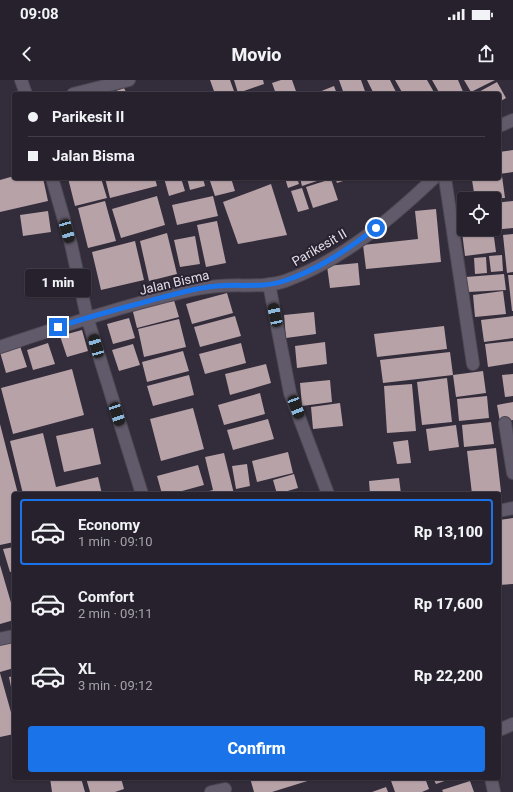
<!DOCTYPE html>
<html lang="en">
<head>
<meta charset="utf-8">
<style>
  body { margin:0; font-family:Roboto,sans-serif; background:#322e38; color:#f1f3f6; height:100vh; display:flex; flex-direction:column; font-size:15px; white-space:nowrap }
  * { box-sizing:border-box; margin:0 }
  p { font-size:13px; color:#a4a3a9 }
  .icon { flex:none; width:22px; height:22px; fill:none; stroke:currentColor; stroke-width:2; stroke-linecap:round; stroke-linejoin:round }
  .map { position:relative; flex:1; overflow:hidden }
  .drawer { position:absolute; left:12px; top:412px; width:489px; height:288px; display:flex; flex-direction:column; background:#26212c; border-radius:4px; box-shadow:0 1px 3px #0004,0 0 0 1px #423e48 }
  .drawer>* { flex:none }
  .guide { position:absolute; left:12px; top:12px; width:489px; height:88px; border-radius:4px; box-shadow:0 1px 3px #0004,0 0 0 1px #423e48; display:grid; align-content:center; height:88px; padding:0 16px; background:#26212c }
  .tools { position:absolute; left:457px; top:112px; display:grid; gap:8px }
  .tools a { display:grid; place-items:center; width:44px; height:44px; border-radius:4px; background:#26212c; box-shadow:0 1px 3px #0004,0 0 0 1px #423e48; font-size:20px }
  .end { position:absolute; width:18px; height:18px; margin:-9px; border:5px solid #1a73e8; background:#fff; box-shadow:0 0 0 2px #fff }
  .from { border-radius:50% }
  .bubble { position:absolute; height:28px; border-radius:4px; background:#26212c; box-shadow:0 1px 3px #0004,0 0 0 1px #423e48; font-size:13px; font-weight:800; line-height:28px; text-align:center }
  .car { position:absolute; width:12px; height:24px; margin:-12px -6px; border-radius:5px; box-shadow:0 0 3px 1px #0007; background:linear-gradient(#222 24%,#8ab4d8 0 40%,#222 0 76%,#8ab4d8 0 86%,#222 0) }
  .guide b { display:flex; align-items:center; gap:14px; height:38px; font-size:15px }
  .guide b+b { border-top:1px solid #423e48 }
  .guide i { width:10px; height:10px; background:#f1f3f6 }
  ul { padding:7px 0 0; list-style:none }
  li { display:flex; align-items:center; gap:12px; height:66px; margin:0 8px 6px; padding:0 8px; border:2px solid transparent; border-radius:4px }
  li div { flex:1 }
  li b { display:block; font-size:15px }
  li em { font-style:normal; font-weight:800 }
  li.selected { border-color:#1a73e8 }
  li>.icon { width:36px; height:36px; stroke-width:1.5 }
  .action { display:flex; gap:8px; margin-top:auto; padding:8px 16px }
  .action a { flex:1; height:46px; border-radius:4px; background:#1a73e8; color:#fff; font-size:16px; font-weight:800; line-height:46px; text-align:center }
  .status { display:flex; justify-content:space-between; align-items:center; height:28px; padding:0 20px; background:#26212c; direction:ltr }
  .status svg { height:11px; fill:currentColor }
  header { display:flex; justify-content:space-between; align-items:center; height:52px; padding:0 16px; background:#26212c; font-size:18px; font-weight:800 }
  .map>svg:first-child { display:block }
</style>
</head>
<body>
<div class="status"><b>09:08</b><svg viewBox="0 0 49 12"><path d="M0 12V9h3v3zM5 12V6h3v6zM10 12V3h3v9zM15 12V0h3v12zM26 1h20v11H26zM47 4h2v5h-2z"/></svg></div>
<header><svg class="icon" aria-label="back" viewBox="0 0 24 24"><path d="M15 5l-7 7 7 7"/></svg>Movio<svg class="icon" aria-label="share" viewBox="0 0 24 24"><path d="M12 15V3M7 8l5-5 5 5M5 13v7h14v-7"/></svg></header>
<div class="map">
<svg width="513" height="712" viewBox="0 0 513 712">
  <rect width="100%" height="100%" fill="#332c3a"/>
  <path fill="#b7a2a8" d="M 210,0 L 230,0 L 235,14 L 215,14 Z
    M 234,0 L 263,0 L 264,4 L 238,13 Z
    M 281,0 L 292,0 L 297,14 L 276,14 L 272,3 Z
    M 339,0 L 361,0 L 366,14 L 344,14 Z
    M 367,0 L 390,0 L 397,14 L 374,14 Z
    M 395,0 L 427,0 L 435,14 L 403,14 Z
    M 432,0 L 458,0 L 464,14 L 440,14 Z
    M 464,0 L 495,0 L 471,12 Z
    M 497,2 L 506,18 L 499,22 L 499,14 L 475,14 Z
    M 334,6 L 337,14 L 314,14 Z
    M 124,8 L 127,14 L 108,14 Z
    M 513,70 L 513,92 L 499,94 L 499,72 Z
    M 14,96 L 14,98 L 43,98 L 48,121 L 0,132 L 0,100 Z
    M 499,96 L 502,96 L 505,118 L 475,119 L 472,100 L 499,98 Z
    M 68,98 L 101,98 L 107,118 L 75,126 Z
    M 105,98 L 155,98 L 157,106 L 110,118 Z
    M 164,98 L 181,98 L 185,111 L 169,116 Z
    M 187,98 L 203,98 L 205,106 L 190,110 Z
    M 209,98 L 231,98 L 235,111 L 215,116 Z
    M 285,98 L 297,98 L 299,104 L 288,108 Z
    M 300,98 L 326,98 L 302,106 Z
    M 335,98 L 352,98 L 337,103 Z
    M 331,99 L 338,120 L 313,128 L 306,107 Z
    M 271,104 L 287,155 L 238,164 L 223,122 Z
    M 302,108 L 309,129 L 298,132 L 291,111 Z
    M 157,116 L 165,145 L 121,158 L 112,129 Z
    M 213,116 L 218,136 L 177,145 L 172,125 Z
    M 105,121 L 116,161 L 88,168 L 78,128 Z
    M 513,121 L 513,148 L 493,150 L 496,172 L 465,176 L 459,128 L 464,127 L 464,149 L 494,149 L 494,123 Z
    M 436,129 L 441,182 L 366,189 L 363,165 L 418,159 L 415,131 Z
    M 48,131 L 51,152 L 23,156 L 20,135 Z
    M 217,141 L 226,183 L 206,187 L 197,145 Z
    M 167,153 L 177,194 L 149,201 L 140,161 Z
    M 513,154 L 513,192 L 507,193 L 503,155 Z
    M 195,156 L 200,184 L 180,187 L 174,160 Z
    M 135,161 L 144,200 L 101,210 L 92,172 Z
    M 502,175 L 503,191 L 491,192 L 489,176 Z
    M 486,177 L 487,193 L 475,194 L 474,178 Z
    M 358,183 L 360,205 L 330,208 L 327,186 Z
    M 504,194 L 506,210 L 468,212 L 466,197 Z
    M 508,195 L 513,195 L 513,231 L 512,231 Z
    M 503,211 L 506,234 L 475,237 L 473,215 Z
    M 227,213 L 233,233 L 192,244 L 186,224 Z
    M 173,217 L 179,237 L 137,248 L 132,228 Z
    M 314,232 L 316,254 L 286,258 L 284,235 Z
    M 235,236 L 241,256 L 200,267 L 194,247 Z
    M 513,236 L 513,258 L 484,262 L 481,240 Z
    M 129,238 L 135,258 L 113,264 L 107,244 Z
    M 179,239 L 186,267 L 144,277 L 138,249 Z
    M 444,246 L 447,269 L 377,277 L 374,254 Z
    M 82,250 L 88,271 L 67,277 L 60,256 Z
    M 513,261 L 513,283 L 488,287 L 485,264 Z
    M 325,262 L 327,284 L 297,288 L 295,266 Z
    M 48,263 L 55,284 L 33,290 L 27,270 Z
    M 241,263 L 246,283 L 205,294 L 199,274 Z
    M 133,264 L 140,285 L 119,291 L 112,270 Z
    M 20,266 L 27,287 L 6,293 L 0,272 Z
    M 183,271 L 189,291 L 147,302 L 142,282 Z
    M 450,272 L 453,295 L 383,303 L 380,280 Z
    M 266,284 L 271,303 L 230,315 L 225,294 Z
    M 72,289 L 84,335 L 13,354 L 1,308 Z
    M 483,291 L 486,313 L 456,317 L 453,295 Z
    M 513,294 L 513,316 L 505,317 L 502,295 Z
    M 189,295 L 194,315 L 153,326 L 147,306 Z
    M 447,298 L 452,342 L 422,345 L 417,302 Z
    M 330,300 L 332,322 L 302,326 L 300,303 Z
    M 412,304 L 416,351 L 387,353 L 384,306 Z
    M 260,313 L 265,334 L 224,345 L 218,325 Z
    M 487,316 L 489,338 L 459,341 L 457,319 Z
    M 513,322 L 513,340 L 500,342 L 497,325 Z
    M 340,323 L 343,346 L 313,349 L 311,327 Z
    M 193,328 L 204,369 L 161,381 L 150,339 Z
    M 268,339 L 274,359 L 233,370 L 227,350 Z
    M 491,342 L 494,364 L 464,367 L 462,345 Z
    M 0,344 L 18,414 L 14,414 L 14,462 L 0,465 Z
    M 456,345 L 459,367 L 429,371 L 426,349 Z
    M 93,348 L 101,384 L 64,392 L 56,356 Z
    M 43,353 L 56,407 L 98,397 L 102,414 L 23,414 L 10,361 Z
    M 408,360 L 411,383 L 397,384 L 393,362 Z
    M 496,368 L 501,412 L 472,414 L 467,371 Z
    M 288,372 L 293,393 L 257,402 L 252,381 Z
    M 224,373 L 234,414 L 198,414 L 213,410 L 205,377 Z
    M 247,384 L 250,406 L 236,409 L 232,386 Z
    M 198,385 L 204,405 L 171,414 L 162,414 L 157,396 Z
    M 294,394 L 298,408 L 277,414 L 273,400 Z
    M 399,398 L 401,414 L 370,414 L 369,401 Z
    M 513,438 L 513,504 L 499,505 L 499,440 Z
    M 14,467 L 14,491 L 10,492 L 3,469 Z
    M 0,485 L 14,533 L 14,540 L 0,544 Z
    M 14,562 L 14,588 L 0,592 L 0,565 Z
    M 0,593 L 14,643 L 14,654 L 0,657 Z
    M 14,596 L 14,617 L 13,617 L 9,597 Z
    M 50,698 L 81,698 L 85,712 L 52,712 Z
    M 86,698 L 121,698 L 124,709 L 115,712 L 90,712 Z
    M 250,698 L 317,698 L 272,712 L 254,712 Z
    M 390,698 L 425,698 L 429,709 L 422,712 L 395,712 Z
    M 433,698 L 453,698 L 436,704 Z
    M 470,701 L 474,712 L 443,712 L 442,710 Z
    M 386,707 L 388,712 L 372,712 Z"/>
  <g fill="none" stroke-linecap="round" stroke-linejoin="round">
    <g stroke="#4e4854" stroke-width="14">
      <path id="minor" d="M 21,0 L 26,14
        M 73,14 L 129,0
        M 499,46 L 513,40
        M 52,98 L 71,164 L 87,237 L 142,414
        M 445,98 L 473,284
        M 269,204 L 290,313 L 328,414
        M 0,267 C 60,247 121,226 183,212 C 194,209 207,207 219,206 C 240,204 264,208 285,201 C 341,181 391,139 434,98
        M 505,343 L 513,393
        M 499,431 L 513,428
        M 0,559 L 14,556
        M 499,650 L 513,644
        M 491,698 L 494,712
        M 211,712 L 225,709"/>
    </g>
    <use href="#minor" stroke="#615a6a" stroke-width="12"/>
  </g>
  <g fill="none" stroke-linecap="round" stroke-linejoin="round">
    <path stroke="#1a73e8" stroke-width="5" d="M 58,247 C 88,237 118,229 149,221 C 171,215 194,208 217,206 C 239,204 263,208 284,201 C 318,190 348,169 376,148"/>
  </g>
  <g text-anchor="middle" stroke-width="4" stroke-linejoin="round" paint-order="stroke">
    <g font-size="13" fill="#e1dde6" stroke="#292230">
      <text transform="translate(319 167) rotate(-30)" y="5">Parikesit II</text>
      <text transform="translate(174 202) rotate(-13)" y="5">Jalan Bisma</text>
    </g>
  </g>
</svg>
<div class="tools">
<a><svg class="icon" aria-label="locate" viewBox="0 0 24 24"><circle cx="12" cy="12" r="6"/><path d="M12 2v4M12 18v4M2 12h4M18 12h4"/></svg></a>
</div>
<i class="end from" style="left:376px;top:148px"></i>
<i class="end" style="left:58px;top:247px"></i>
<div class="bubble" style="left:25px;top:189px;width:66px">1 min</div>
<i class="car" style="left:67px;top:151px;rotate:164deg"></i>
<i class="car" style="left:275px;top:235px;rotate:348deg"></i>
<i class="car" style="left:96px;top:266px;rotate:344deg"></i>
<i class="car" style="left:296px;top:327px;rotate:159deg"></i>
<i class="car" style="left:117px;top:334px;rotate:162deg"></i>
<div class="guide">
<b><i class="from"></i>Parikesit II</b>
<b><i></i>Jalan Bisma</b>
</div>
<section class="drawer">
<ul>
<li class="selected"><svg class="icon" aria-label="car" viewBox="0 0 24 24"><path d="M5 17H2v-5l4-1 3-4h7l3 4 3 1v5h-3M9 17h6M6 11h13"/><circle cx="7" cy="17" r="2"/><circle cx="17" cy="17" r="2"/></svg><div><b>Economy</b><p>1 min · 09:10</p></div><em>Rp 13,100</em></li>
<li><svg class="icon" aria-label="car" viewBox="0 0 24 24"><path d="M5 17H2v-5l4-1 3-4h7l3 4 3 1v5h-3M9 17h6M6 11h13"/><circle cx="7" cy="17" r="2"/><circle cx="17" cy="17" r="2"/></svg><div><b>Comfort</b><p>2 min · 09:11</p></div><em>Rp 17,600</em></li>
<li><svg class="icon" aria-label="car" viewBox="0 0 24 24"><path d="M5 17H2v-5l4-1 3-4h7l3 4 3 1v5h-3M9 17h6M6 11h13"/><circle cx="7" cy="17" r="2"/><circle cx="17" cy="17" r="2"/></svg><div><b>XL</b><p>3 min · 09:12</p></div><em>Rp 22,200</em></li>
</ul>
<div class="action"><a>Confirm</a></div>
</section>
</div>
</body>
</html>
